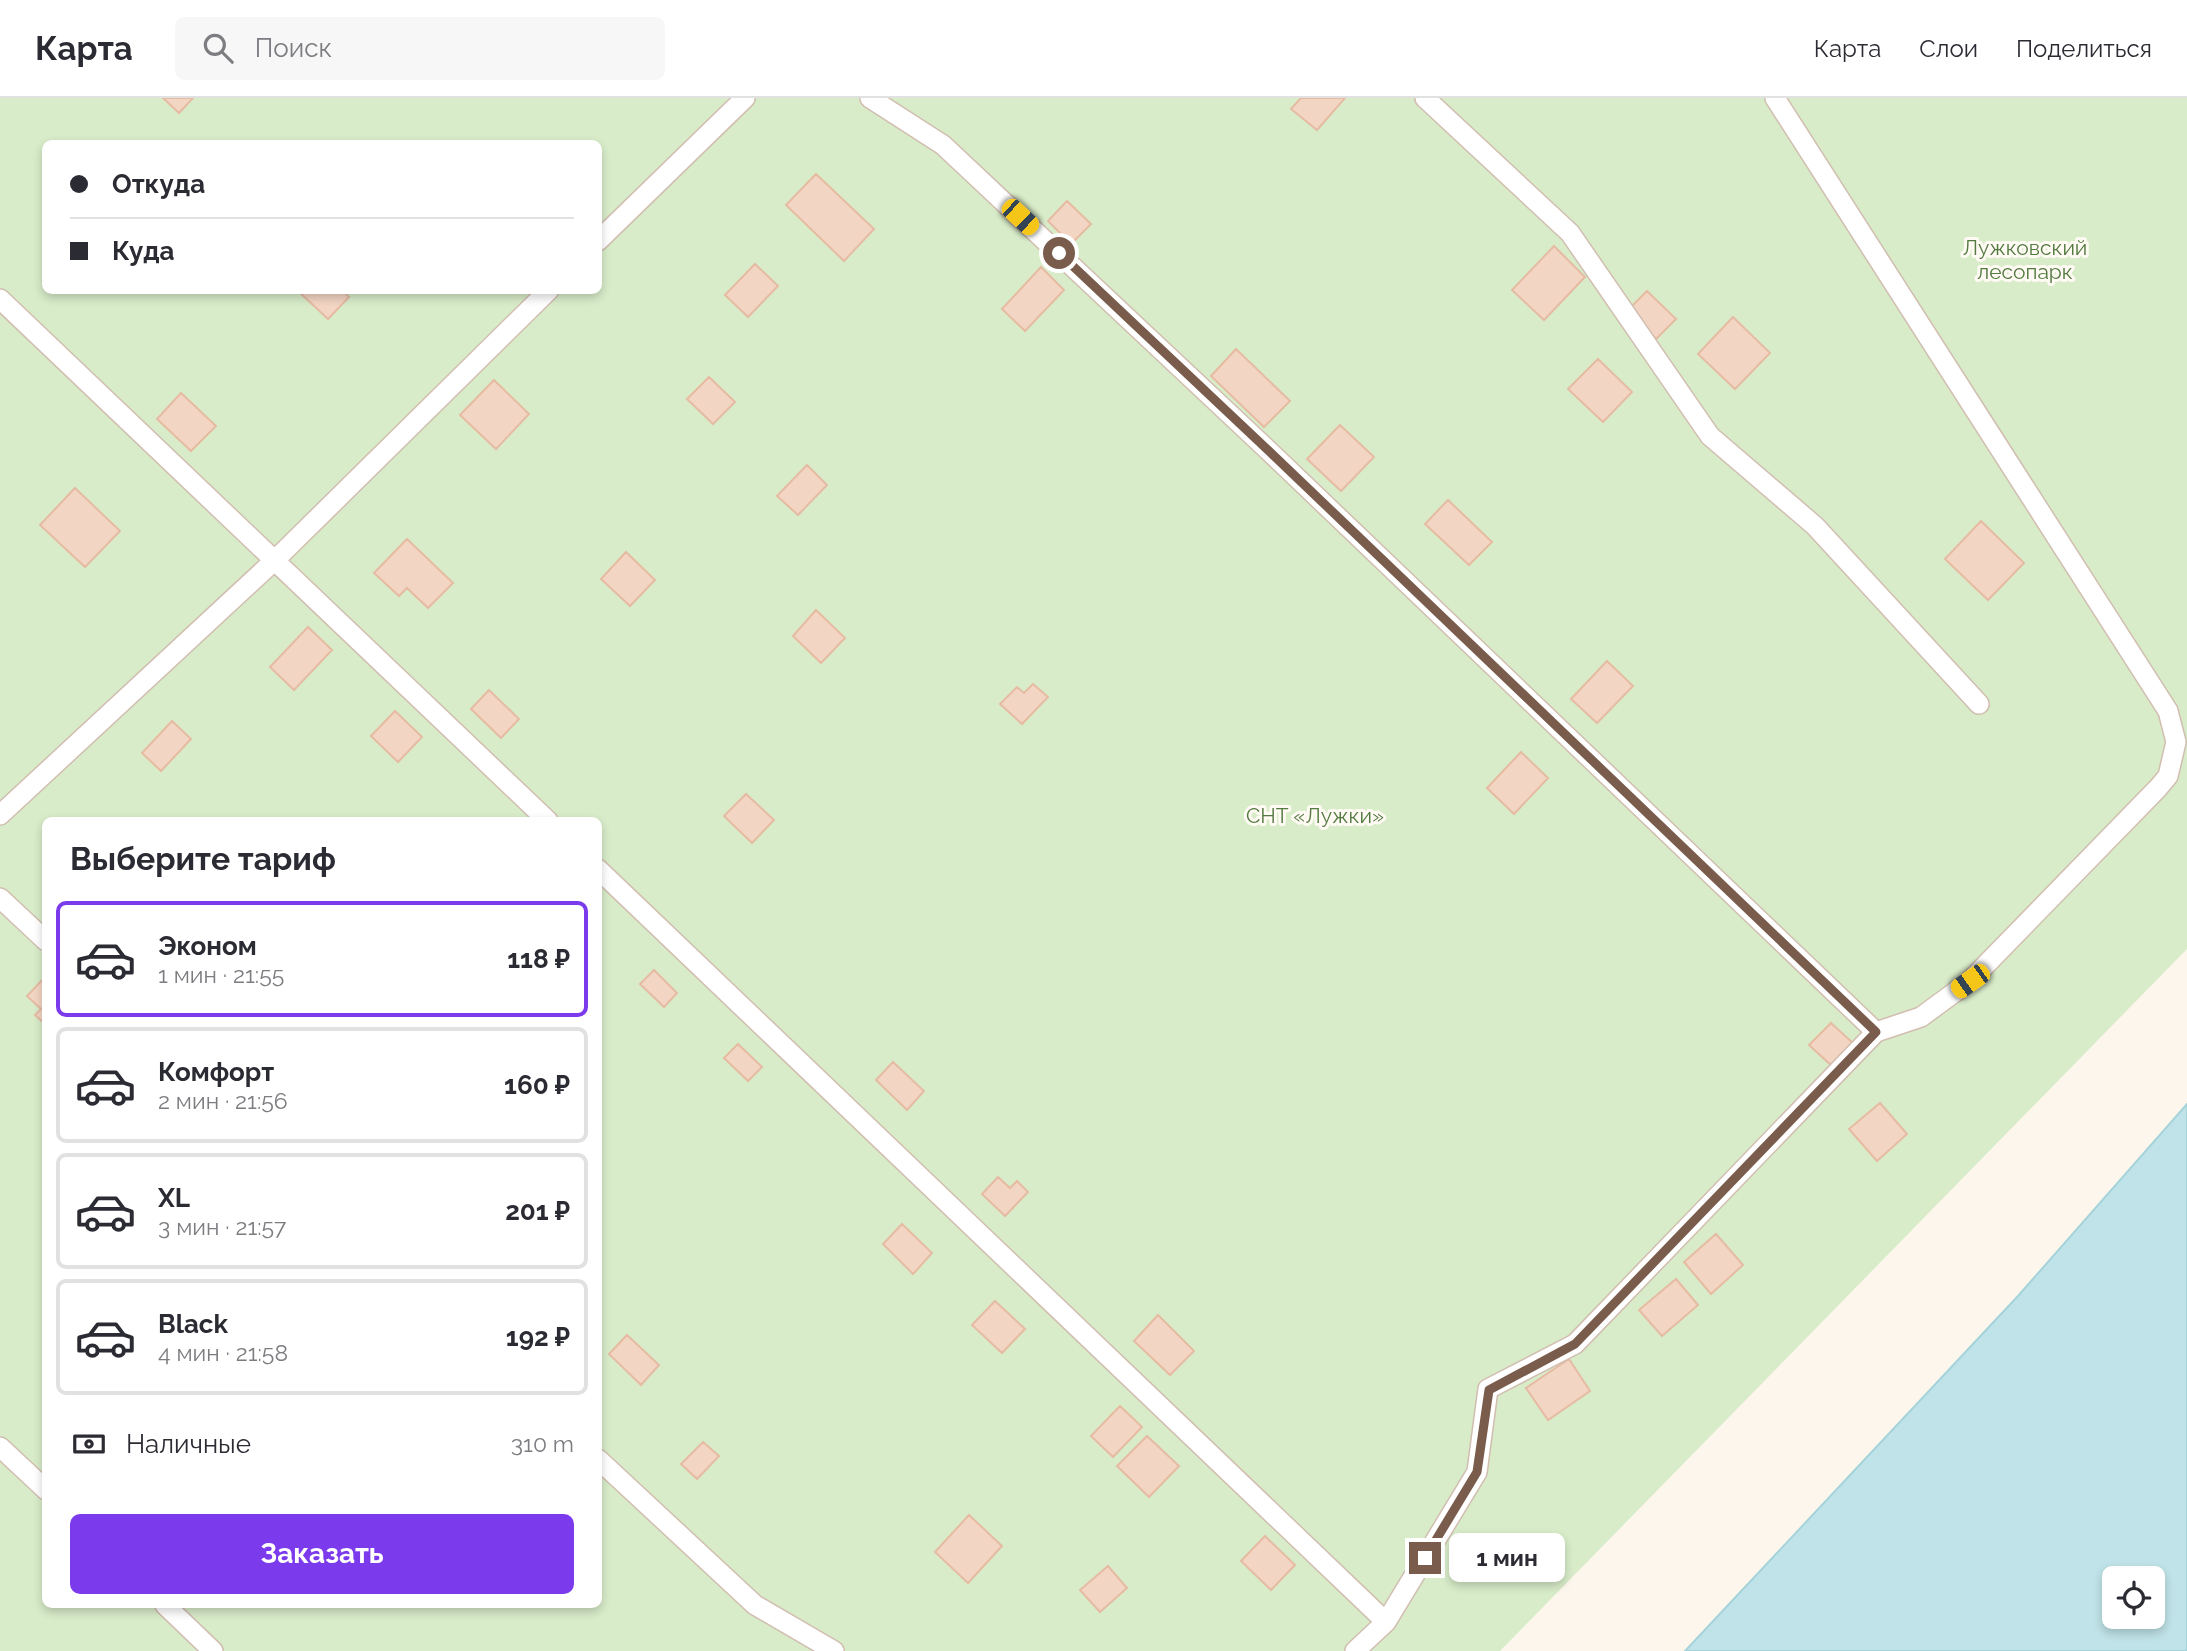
<!DOCTYPE html>
<html lang="ru">
<head>
<meta charset="utf-8">
<style>
  body { margin:0; font-family:Raleway,sans-serif; background:#f7f7f7; color:#2b2b33; height:100vh; display:flex; flex-direction:column; font-size:26px; white-space:nowrap }
  * { box-sizing:border-box; margin:0 }
  p { font-size:23px; color:#7c7c81 }
  .icon { flex:none; width:38px; height:38px; fill:none; stroke:currentColor; stroke-width:2; stroke-linecap:round; stroke-linejoin:round }
  .map { position:relative; flex:1; overflow:hidden }
  .sheet { position:absolute; left:42px; top:719px; width:560px; height:791px; display:flex; flex-direction:column; background:#fff; border-radius:10px; box-shadow:0 4px 10px #0003 }
  .sheet>* { flex:none }
  .top-card { position:absolute; left:42px; top:42px; width:560px; height:154px; border-radius:10px; box-shadow:0 4px 10px #0003; display:grid; align-content:center; height:154px; padding:0 28px; background:#fff }
  .tools { position:absolute; left:2102px; top:1468px; display:grid; gap:14px }
  .tools a { display:grid; place-items:center; width:63px; height:63px; border-radius:10px; background:#fff; box-shadow:0 4px 10px #0003; font-size:35px }
  .end { position:absolute; width:32px; height:32px; margin:-16px; border:9px solid #7a5c4d; background:#fff; box-shadow:0 0 0 4px #fff }
  .from { border-radius:50% }
  .bubble { position:absolute; height:49px; border-radius:10px; background:#fff; box-shadow:0 4px 10px #0003; font-size:23px; font-weight:700; line-height:49px; text-align:center }
  .car { position:absolute; width:21px; height:42px; margin:-21px -10px; border-radius:9px; box-shadow:0 0 5px 2px #0007; background:linear-gradient(#f5c518 24%,#345 0 40%,#f5c518 0 76%,#345 0 86%,#f5c518 0) }
  .top-card b { display:flex; align-items:center; gap:24px; height:66px; font-size:26px }
  .top-card b+b { border-top:2px solid #e1e1e2 }
  .top-card i { width:18px; height:18px; background:#2b2b33 }
  ul { padding:0; list-style:none }
  li { display:flex; align-items:center; gap:21px; height:116px; margin:0 14px 10px; padding:0 14px; border:4px solid #e1e1e2; border-radius:10px }
  li div { flex:1 }
  li b { display:block; font-size:26px }
  li em { font-style:normal; font-weight:700 }
  li.active { border-color:#7c3aed }
  li>.icon { width:63px; height:63px; stroke-width:1.5 }
  h2 { padding:0 28px; font-size:32px; line-height:84px }
  .pay { display:flex; align-items:center; gap:18px; height:77px; padding:0 28px; font-size:26px }
  .pay p { margin-inline-start:auto }
  .cta { display:flex; gap:14px; margin-top:auto; padding:14px 28px }
  .cta a { flex:1; height:80px; border-radius:10px; background:#7c3aed; color:#fff; font-size:28px; font-weight:700; line-height:80px; text-align:center }
  header { display:flex; align-items:center; gap:42px; box-sizing:border-box; height:98px; padding:0 35px; background:#fff; border-bottom:2px solid #e1e1e2 }
  header strong { font-size:33px }
  nav { display:flex; gap:38px; margin-inline-start:auto; font-size:24px }
  .search { width:490px; height:63px; background:#f7f7f7; display:flex; align-items:center; gap:18px; box-sizing:border-box; padding:0 24px; border-radius:10px; color:#7c7c81; font-size:26px }
  .map>svg:first-child { display:block }
</style>
</head>
<body>
<header>
<strong>Карта</strong>
<div class="search"><svg class="icon" aria-label="search" viewBox="0 0 24 24"><circle cx="10" cy="10" r="6"/><path d="M15 15l6 6"/></svg>Поиск</div>
<nav><a>Карта</a><a>Слои</a><a>Поделиться</a></nav>
</header>
<div class="map">
<svg width="2187" height="1553" viewBox="0 0 2187 1553">
  <rect width="100%" height="100%" fill="#fdf6ec"/>
  <path fill="#d8ecc9" fill-rule="evenodd" d="M 0,0 L 2187,0 L 2187,851 L 1500,1553 L 0,1553 ZM 46,46 L 598,46 L 598,192 L 46,192 ZM 46,723 L 598,723 L 598,1507 L 46,1507 Z"/>
  <path fill="#bfe3e8" stroke="#a5d3da" stroke-width="2" fill-rule="evenodd" d="M 2187,1006 L 2187,1553 L 1685,1553 L 2018,1198 ZM 2114,1480 L 2152,1480 L 2152,1519 L 2114,1519 Z"/>
  <path fill="#f3d5c3" stroke="#e6bba3" stroke-width="2" d="M 163,0 L 193,0 L 179,15 Z
    M 1301,0 L 1345,0 L 1317,32 L 1291,11 Z
    M 816,76 L 874,131 L 844,163 L 786,107 Z
    M 1067,103 L 1091,126 L 1071,146 L 1048,123 Z
    M 1554,148 L 1585,179 L 1544,222 L 1512,192 Z
    M 755,166 L 778,188 L 748,219 L 725,197 Z
    M 1041,169 L 1064,192 L 1025,233 L 1002,211 Z
    M 297,192 L 342,192 L 349,199 L 328,221 Z
    M 1647,193 L 1676,221 L 1656,241 L 1627,213 Z
    M 1733,219 L 1770,255 L 1735,291 L 1698,256 Z
    M 1236,251 L 1290,303 L 1264,329 L 1211,278 Z
    M 1598,261 L 1632,294 L 1603,324 L 1568,291 Z
    M 709,279 L 735,304 L 713,326 L 687,301 Z
    M 494,282 L 529,316 L 496,351 L 460,317 Z
    M 181,295 L 216,328 L 191,353 L 157,321 Z
    M 1340,327 L 1374,359 L 1341,393 L 1307,361 Z
    M 807,367 L 827,387 L 798,417 L 777,398 Z
    M 75,390 L 120,433 L 85,469 L 40,427 Z
    M 1448,402 L 1492,444 L 1469,467 L 1425,426 Z
    M 1981,423 L 2024,465 L 1988,502 L 1945,461 Z
    M 407,441 L 453,485 L 428,510 L 407,490 L 399,498 L 374,475 Z
    M 626,454 L 655,482 L 630,508 L 601,481 Z
    M 816,512 L 845,540 L 821,565 L 793,538 Z
    M 308,529 L 332,552 L 294,592 L 270,569 Z
    M 1607,563 L 1633,588 L 1597,625 L 1571,601 Z
    M 1033,586 L 1048,599 L 1022,626 L 1000,606 L 1017,589 L 1024,595 Z
    M 489,592 L 519,621 L 501,640 L 471,611 Z
    M 395,613 L 422,639 L 398,664 L 371,638 Z
    M 172,623 L 191,641 L 161,673 L 142,655 Z
    M 1521,654 L 1548,680 L 1514,716 L 1487,690 Z
    M 746,696 L 774,722 L 752,745 L 724,718 Z
    M 654,872 L 677,895 L 664,909 L 640,886 Z
    M 46,878 L 46,927 L 35,917 L 41,911 L 27,898 Z
    M 1831,925 L 1854,946 L 1833,969 L 1809,947 Z
    M 738,946 L 762,969 L 748,983 L 724,960 Z
    M 893,964 L 924,993 L 907,1012 L 876,982 Z
    M 1880,1005 L 1907,1036 L 1877,1063 L 1849,1031 Z
    M 998,1079 L 1010,1090 L 1017,1083 L 1028,1094 L 1005,1118 L 982,1096 Z
    M 902,1126 L 932,1155 L 913,1176 L 883,1146 Z
    M 1716,1136 L 1743,1167 L 1711,1196 L 1684,1164 Z
    M 1676,1181 L 1698,1207 L 1662,1238 L 1639,1212 Z
    M 995,1203 L 1025,1231 L 1002,1255 L 972,1227 Z
    M 1158,1217 L 1194,1253 L 1170,1277 L 1134,1243 Z
    M 627,1237 L 659,1267 L 641,1287 L 609,1256 Z
    M 1569,1261 L 1590,1293 L 1548,1322 L 1526,1290 Z
    M 1120,1308 L 1142,1329 L 1113,1359 L 1091,1338 Z
    M 1147,1338 L 1179,1368 L 1149,1399 L 1117,1368 Z
    M 703,1344 L 719,1358 L 697,1381 L 681,1366 Z
    M 969,1417 L 1002,1448 L 968,1485 L 935,1454 Z
    M 1265,1438 L 1295,1467 L 1271,1492 L 1241,1463 Z
    M 1108,1468 L 1127,1490 L 1100,1514 L 1080,1492 Z"/>
  <g fill="none" stroke-linecap="round" stroke-linejoin="round">
    <g stroke="#d1beb0" stroke-width="22">
      <path id="service" d="M 870,0 L 943,47 L 1270,354 L 1876,934 L 1575,1246 L 1488,1291 L 1477,1374 L 1386,1524 L 1355,1553
        M 1425,0 L 1570,135 L 1710,338 L 1815,428 L 1979,606
        M 1775,0 L 2168,613 L 2176,644 L 2168,678 L 2158,690 L 1970,883 L 1921,919 L 1876,934
        M 598,143 L 745,0
        M 0,201 L 548,723
        M 0,717 L 275,462 L 549,192
        M 598,771 L 1386,1524
        M 0,800 L 46,843
        M 0,1349 L 46,1392
        M 598,1361 L 755,1507 L 834,1553
        M 165,1507 L 213,1553"/>
    </g>
    <use href="#service" stroke="#fff" stroke-width="19"/>
  </g>
  <g fill="none" stroke-linecap="round" stroke-linejoin="round">
    <path stroke="#7a5c4d" stroke-width="9" d="M 1059,155 L 1270,354 L 1876,934 L 1575,1246 L 1489,1292 L 1477,1374 L 1425,1460"/>
  </g>
  <g text-anchor="middle" stroke-width="6" stroke-linejoin="round" paint-order="stroke">
    <g font-size="21" fill="#537a41" stroke="#fffaf3">
      <text x="2025" y="157">Лужковский<tspan x="2025" dy="24">лесопарк</tspan></text>
      <text x="1315" y="725">СНТ «Лужки»</text>
    </g>
  </g>
</svg>
<div class="tools">
<a><svg class="icon" aria-label="locate" viewBox="0 0 24 24"><circle cx="12" cy="12" r="6"/><path d="M12 2v4M12 18v4M2 12h4M18 12h4"/></svg></a>
</div>
<i class="end from" style="left:1059px;top:155px"></i>
<i class="end" style="left:1425px;top:1460px"></i>
<div class="bubble" style="left:1449px;top:1435px;width:116px">1 мин</div>
<i class="car" style="left:1020px;top:119px;rotate:133deg"></i>
<i class="car" style="left:1970px;top:883px;rotate:235deg"></i>
<div class="top-card">
<b><i class="from"></i>Откуда</b>
<b><i></i>Куда</b>
</div>
<section class="sheet">
<h2>Выберите тариф</h2>
<ul>
<li class="active"><svg class="icon" aria-label="car" viewBox="0 0 24 24"><path d="M5 17H2v-5l4-1 3-4h7l3 4 3 1v5h-3M9 17h6M6 11h13"/><circle cx="7" cy="17" r="2"/><circle cx="17" cy="17" r="2"/></svg><div><b>Эконом</b><p>1 мин · 21:55</p></div><em>118 ₽</em></li>
<li><svg class="icon" aria-label="car" viewBox="0 0 24 24"><path d="M5 17H2v-5l4-1 3-4h7l3 4 3 1v5h-3M9 17h6M6 11h13"/><circle cx="7" cy="17" r="2"/><circle cx="17" cy="17" r="2"/></svg><div><b>Комфорт</b><p>2 мин · 21:56</p></div><em>160 ₽</em></li>
<li><svg class="icon" aria-label="car" viewBox="0 0 24 24"><path d="M5 17H2v-5l4-1 3-4h7l3 4 3 1v5h-3M9 17h6M6 11h13"/><circle cx="7" cy="17" r="2"/><circle cx="17" cy="17" r="2"/></svg><div><b>XL</b><p>3 мин · 21:57</p></div><em>201 ₽</em></li>
<li><svg class="icon" aria-label="car" viewBox="0 0 24 24"><path d="M5 17H2v-5l4-1 3-4h7l3 4 3 1v5h-3M9 17h6M6 11h13"/><circle cx="7" cy="17" r="2"/><circle cx="17" cy="17" r="2"/></svg><div><b>Black</b><p>4 мин · 21:58</p></div><em>192 ₽</em></li>
</ul>
<div class="pay"><svg class="icon" aria-label="cash" viewBox="0 0 24 24"><path d="M3 7h18v10H3z"/><circle cx="12" cy="12" r="2"/></svg>Наличные<p>310 m</p></div>
<div class="cta"><a>Заказать</a></div>
</section>
</div>
</body>
</html>
